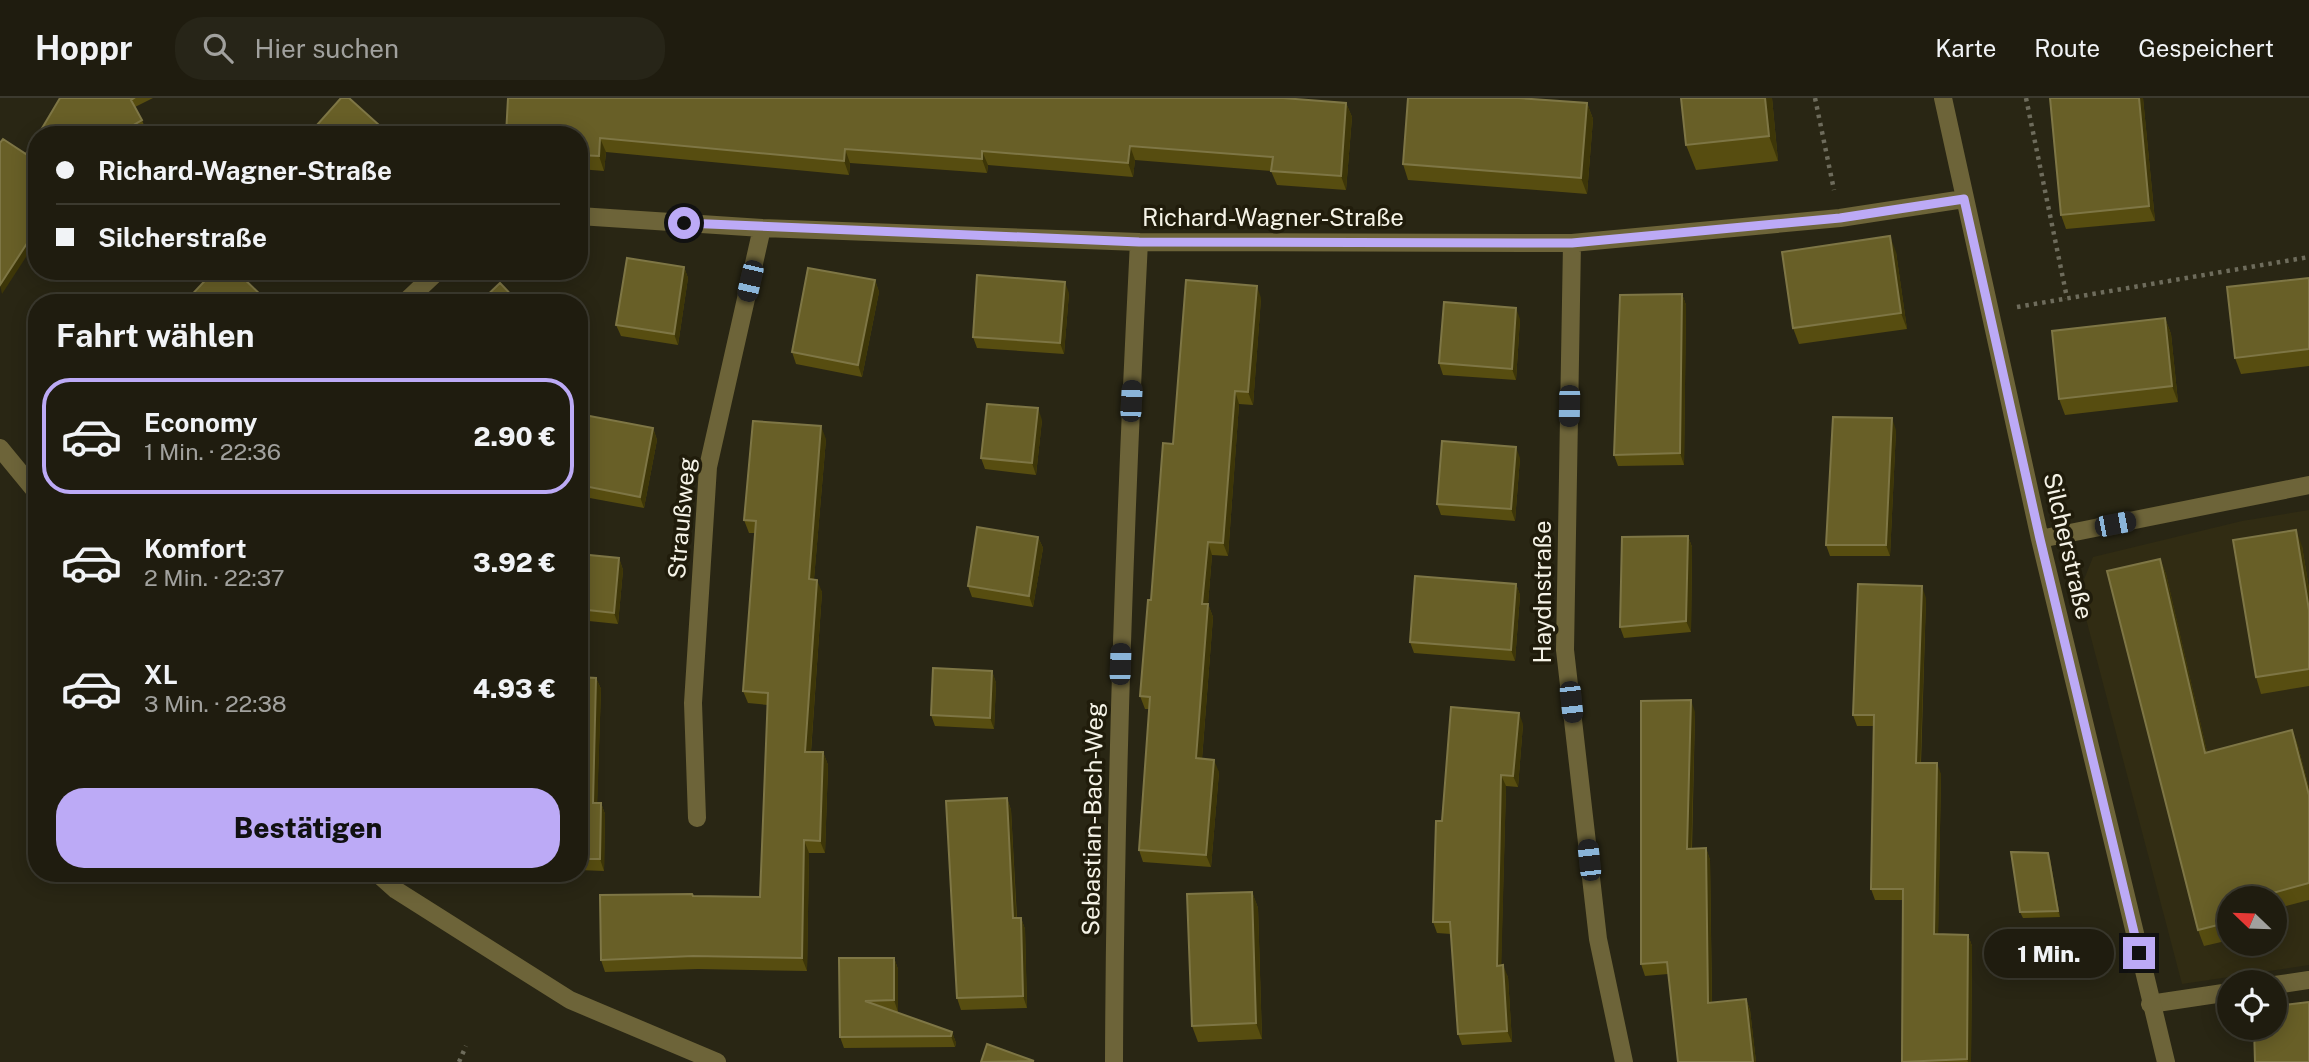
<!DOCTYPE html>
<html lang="de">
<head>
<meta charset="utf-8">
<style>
  body { margin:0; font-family:"Public Sans",sans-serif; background:#272518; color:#f1f3f6; height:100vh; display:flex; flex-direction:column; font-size:26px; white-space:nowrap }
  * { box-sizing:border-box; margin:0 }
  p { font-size:23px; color:#a1a19e }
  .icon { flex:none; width:38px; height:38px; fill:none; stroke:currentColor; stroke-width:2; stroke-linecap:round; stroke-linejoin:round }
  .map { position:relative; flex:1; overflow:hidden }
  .panel { position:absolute; left:28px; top:196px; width:560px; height:588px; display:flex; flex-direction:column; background:#1f1c0f; border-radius:28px; box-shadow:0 4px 18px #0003,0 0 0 2px #3c3a2f }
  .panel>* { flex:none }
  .hud { position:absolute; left:28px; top:28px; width:560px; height:154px; border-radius:28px; box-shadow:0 4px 18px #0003,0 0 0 2px #3c3a2f; display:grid; align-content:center; height:154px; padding:0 28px; background:#1f1c0f }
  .needle { width:46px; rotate:293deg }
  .fabs { position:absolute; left:2217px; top:788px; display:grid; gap:14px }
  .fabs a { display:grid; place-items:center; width:70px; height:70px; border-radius:50%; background:#1f1c0f; box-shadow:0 4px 18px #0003,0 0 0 2px #3c3a2f; font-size:35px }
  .end { position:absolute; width:32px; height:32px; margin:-16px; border:9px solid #bcaaf6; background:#111; box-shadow:0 0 0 4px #111 }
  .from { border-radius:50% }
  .bubble { position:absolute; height:49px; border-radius:24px; background:#1f1c0f; box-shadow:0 4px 18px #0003,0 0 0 2px #3c3a2f; font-size:23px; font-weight:800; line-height:49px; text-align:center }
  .car { position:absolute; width:21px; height:42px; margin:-21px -10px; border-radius:9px; box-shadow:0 0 5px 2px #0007; background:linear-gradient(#222 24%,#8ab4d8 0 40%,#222 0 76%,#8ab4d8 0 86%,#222 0) }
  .hud b { display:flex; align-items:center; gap:24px; height:66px; font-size:26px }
  .hud b+b { border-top:2px solid #3c3a2f }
  .hud i { width:18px; height:18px; background:#f1f3f6 }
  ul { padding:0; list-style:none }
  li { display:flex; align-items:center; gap:21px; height:116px; margin:0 14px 10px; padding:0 14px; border:4px solid transparent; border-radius:28px }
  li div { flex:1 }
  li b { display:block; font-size:26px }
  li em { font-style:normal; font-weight:800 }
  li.current { border-color:#bcaaf6 }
  li>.icon { width:63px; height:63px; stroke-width:1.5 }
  h2 { padding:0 28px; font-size:32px; line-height:84px }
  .action { display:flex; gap:14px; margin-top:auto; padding:14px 28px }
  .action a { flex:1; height:80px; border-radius:28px; background:#bcaaf6; color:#111; font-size:28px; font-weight:800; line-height:80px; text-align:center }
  header { display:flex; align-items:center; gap:42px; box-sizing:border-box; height:98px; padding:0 35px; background:#1f1c0f; border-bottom:2px solid #3c3a2f }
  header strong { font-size:33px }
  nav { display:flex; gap:38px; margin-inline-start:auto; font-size:24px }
  .search { width:490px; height:63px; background:#272518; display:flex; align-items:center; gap:18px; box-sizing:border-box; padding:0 24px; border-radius:28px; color:#a1a19e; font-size:26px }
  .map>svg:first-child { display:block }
</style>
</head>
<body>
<header>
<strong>Hoppr</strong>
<div class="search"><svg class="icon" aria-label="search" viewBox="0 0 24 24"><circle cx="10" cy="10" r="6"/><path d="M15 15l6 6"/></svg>Hier suchen</div>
<nav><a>Karte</a><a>Route</a><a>Gespeichert</a></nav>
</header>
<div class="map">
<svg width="2309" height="964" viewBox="0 0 2309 964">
  <rect width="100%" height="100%" fill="#292614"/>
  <path fill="#312c13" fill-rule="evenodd" d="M 2309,412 L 2309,867 L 2182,886 L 2079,494 L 2093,459 L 2242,423 ZM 2230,800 L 2275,800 L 2275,845 L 2230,845 Z"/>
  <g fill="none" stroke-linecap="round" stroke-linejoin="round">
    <path stroke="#6e6c5c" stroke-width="4.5" stroke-dasharray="3.5 5" stroke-linecap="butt" d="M 1815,0 L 1834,92
      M 2026,0 L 2067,200
      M 2017,209 L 2309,159
      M 459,964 L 466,948"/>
    <path stroke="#6d6439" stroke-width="18" d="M 2275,887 L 2309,882
      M 2150,906 L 2230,894"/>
    <path stroke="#6d6439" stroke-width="18" d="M 1943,0 L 2040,441 L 2166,964
      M 579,118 L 762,130 L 1139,144 L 1572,145 L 1840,120 L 1964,101
      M 1572,145 L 1565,552 L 1598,841 L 1624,964
      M 404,205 L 438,173
      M 0,350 L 37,395
      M 2040,441 L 2309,387
      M 697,720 L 693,605 L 708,369 L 762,130
      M 377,775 L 396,792 L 570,902 L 717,964
      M 1114,964 C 1115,690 1125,417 1139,144"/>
  </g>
  <path fill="#574d10" d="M 60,0 L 153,0 L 135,9 L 142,22 L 145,30 L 132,37 L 38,37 Z
    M 1772,0 L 1778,63 L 1696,72 L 1686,47 Z
    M 2050,0 L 2143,0 L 2155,123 L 2066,131 L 2061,117 Z
    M 1346,5 L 1352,19 L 1346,92 L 1277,87 L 1271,73 L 1135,62 L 1133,79 L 988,67 L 987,75 L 850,65 L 849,77 L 606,54 L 604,73 L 579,71 L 579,37 Z
    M 1587,5 L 1593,21 L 1587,96 L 1408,82 L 1403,66 Z
    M 1896,154 L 1907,231 L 1799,246 L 1793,230 Z
    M 684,169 L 688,180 L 678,247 L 621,238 L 616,227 Z
    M 2309,180 L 2309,268 L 2241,276 L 2235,260 Z
    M 875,182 L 879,194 L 862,279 L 796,266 L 792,254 Z
    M 1069,195 L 1064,256 L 977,250 L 973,239 Z
    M 1682,196 L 1686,207 L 1684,367 L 1618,368 L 1614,357 Z
    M 1261,200 L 1253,307 L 1239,306 L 1228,458 L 1212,457 L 1208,506 L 1213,519 L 1202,661 L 1219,674 L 1211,769 L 1143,764 L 1139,752 L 1149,611 L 1145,611 L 1140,598 L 1151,502 Z
    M 2165,220 L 2171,236 L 2178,304 L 2065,317 L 2059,301 Z
    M 1520,221 L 1516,282 L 1443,277 L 1439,265 Z
    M 579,316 L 653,330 L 657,342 L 644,410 L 579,398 Z
    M 1042,322 L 1036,377 L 985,371 L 981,360 Z
    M 1896,332 L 1890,458 L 1830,458 L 1826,447 Z
    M 826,341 L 814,481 L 822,494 L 811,654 L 823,654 L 828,667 L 825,755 L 809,755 L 807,873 L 698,871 L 605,874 L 601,862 L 693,798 L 760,799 L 768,607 L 748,605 L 743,593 L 755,435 L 749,435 L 744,422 Z
    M 1520,360 L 1515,423 L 1441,417 L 1437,406 Z
    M 1688,438 L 1692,449 L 1691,534 L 1624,540 L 1620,529 Z
    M 1038,439 L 1043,450 L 1033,509 L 972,499 L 968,488 Z
    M 2302,448 L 2309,491 L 2309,588 L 2261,596 L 2256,579 Z
    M 579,456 L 619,460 L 623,472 L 618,526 L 579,522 Z
    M 2160,461 L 2166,476 L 2207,654 L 2292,632 L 2298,648 L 2309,690 L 2309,802 L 2275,811 L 2275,800 L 2230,800 L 2230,842 L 2204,848 L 2198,832 Z
    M 1516,486 L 1520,497 L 1515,563 L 1414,555 L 1410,544 Z
    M 1926,500 L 1921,665 L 1941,676 L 1938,836 L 1968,837 L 1972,848 L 1971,964 L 1902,964 L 1903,802 L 1875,802 L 1871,791 L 1873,628 L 1857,628 L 1853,617 Z
    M 992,573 L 996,585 L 994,631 L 935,628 L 931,617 Z
    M 579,579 L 596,580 L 601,591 L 597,705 L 601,705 L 605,716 L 604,773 L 579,772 Z
    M 1695,614 L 1692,751 L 1706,750 L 1710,762 L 1712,905 L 1746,901 L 1750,912 L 1756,964 L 1668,876 L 1645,878 L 1641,866 Z
    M 1523,626 L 1518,689 L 1506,688 L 1501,867 L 1508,879 L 1512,944 L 1462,947 L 1458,936 L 1451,836 L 1437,835 L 1433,824 L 1442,723 Z
    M 1007,700 L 1011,712 L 1017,820 L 1021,820 L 1025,831 L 1027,910 L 961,912 L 957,900 Z
    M 2050,761 L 2060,819 L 2023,820 L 2020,814 Z
    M 1252,794 L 1258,810 L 1262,941 L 1198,944 L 1192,928 Z
    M 2275,814 L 2279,829 L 2275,830 Z
    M 894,860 L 898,871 L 898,914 L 894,914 L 952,934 L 956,945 L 955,949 L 844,950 L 840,939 Z"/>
  <path fill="#3d3608" d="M 1765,0 L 1772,0 L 1778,63 L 1769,38 Z
    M 2139,0 L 2143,0 L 2155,123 L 2149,108 Z
    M 1346,5 L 1352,19 L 1346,92 L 1341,78 Z
    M 1587,5 L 1593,21 L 1587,96 L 1581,80 Z
    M 600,40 L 606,54 L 604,73 L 599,58 Z
    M 1130,48 L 1135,62 L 1133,79 L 1128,65 Z
    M 845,51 L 850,65 L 849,77 L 844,63 Z
    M 982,53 L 988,67 L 987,75 L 982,61 Z
    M 37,130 L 37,142 L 2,196 L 0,187 Z
    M 1890,138 L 1896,154 L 1907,231 L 1901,215 Z
    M 684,169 L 688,180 L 678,247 L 674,236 Z
    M 875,182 L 879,194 L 862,279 L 858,267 Z
    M 1065,184 L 1069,195 L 1064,256 L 1060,245 Z
    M 1257,188 L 1261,200 L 1253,307 L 1248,294 Z
    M 1682,196 L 1686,207 L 1684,367 L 1680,355 Z
    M 1516,210 L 1520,221 L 1516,282 L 1512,271 Z
    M 2165,220 L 2171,236 L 2178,304 L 2172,288 Z
    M 1235,293 L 1239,306 L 1228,458 L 1223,445 Z
    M 1038,310 L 1042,322 L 1036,377 L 1032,365 Z
    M 1892,320 L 1896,332 L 1890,458 L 1886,447 Z
    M 821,328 L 826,341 L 813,493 L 809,481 Z
    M 653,330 L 657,342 L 644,410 L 640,399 Z
    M 1516,349 L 1520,360 L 1515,423 L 1511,411 Z
    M 2296,432 L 2302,448 L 2309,491 L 2309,512 Z
    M 1688,438 L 1692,449 L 1691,534 L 1686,523 Z
    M 1038,439 L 1043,450 L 1033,509 L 1029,498 Z
    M 1208,444 L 1212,457 L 1207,518 L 1202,506 Z
    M 619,460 L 623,472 L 618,526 L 614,515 Z
    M 2160,461 L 2166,476 L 2211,671 L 2205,655 Z
    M 817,482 L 822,494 L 810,666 L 805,654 Z
    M 1516,486 L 1520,497 L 1515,563 L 1511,552 Z
    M 1922,488 L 1926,500 L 1920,677 L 1916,665 Z
    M 1208,506 L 1213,519 L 1201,673 L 1196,660 Z
    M 992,573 L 996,585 L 994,631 L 990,620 Z
    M 596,580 L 601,591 L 597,716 L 593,705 Z
    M 1691,602 L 1695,614 L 1691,762 L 1687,751 Z
    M 1519,615 L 1523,626 L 1518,689 L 1513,678 Z
    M 2292,632 L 2298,648 L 2309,690 L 2309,697 Z
    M 823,654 L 828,667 L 825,755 L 820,743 Z
    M 1214,662 L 1219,674 L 1211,769 L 1206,757 Z
    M 1937,665 L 1941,676 L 1938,847 L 1934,836 Z
    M 1501,677 L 1506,688 L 1501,879 L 1497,868 Z
    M 1007,700 L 1011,712 L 1017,832 L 1013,820 Z
    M 601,705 L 605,716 L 604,773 L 600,761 Z
    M 804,742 L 809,755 L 807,873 L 802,860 Z
    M 1706,750 L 1710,762 L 1712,916 L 1708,905 Z
    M 2048,755 L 2050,761 L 2060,819 L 2058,813 Z
    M 1252,794 L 1258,810 L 1262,941 L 1256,925 Z
    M 1021,820 L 1025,831 L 1027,910 L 1023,898 Z
    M 1968,837 L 1972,848 L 1971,964 L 1968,964 L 1967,961 Z
    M 894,860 L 898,871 L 898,914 L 894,902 Z
    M 1503,867 L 1508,879 L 1512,944 L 1507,933 Z
    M 1746,901 L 1750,912 L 1756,964 L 1753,964 Z
    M 952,934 L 956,945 L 955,949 L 951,938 Z"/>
  <path fill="#685f27" stroke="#7e7645" stroke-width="2" d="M 60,0 L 134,0 L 131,2 L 142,22 L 116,37 L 38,37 Z
    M 341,0 L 349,0 L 389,36 L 388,37 L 308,37 Z
    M 508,0 L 1283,0 L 1346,5 L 1341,78 L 1271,73 L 1273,59 L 1130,48 L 1128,65 L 982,53 L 982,61 L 845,51 L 844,63 L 600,40 L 599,58 L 579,57 L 579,37 L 506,37 Z
    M 1408,0 L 1518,0 L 1587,5 L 1581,80 L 1403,66 Z
    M 1681,0 L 1765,0 L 1769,38 L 1686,47 Z
    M 2050,0 L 2139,0 L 2149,108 L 2061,117 Z
    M 37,39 L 37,130 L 0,187 L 0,45 L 3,41 L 26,56 Z
    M 1890,138 L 1901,215 L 1793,230 L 1782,154 Z
    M 627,160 L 684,169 L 674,236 L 616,227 Z
    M 808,170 L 875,182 L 858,267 L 792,254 Z
    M 214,173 L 236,173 L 269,205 L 184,205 Z
    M 977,177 L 1065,184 L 1060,245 L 973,239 Z
    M 2309,180 L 2309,251 L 2235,260 L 2227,189 Z
    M 1186,182 L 1257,188 L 1248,294 L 1235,293 L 1223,445 L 1208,444 L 1202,506 L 1208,506 L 1196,660 L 1214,662 L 1206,757 L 1139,752 L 1150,599 L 1140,598 L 1148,502 L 1151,502 L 1163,345 L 1173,346 Z
    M 500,185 L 519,205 L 479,205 Z
    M 1682,196 L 1680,355 L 1614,357 L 1620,197 Z
    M 1444,204 L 1516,210 L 1512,271 L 1439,265 Z
    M 2165,220 L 2172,288 L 2059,301 L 2052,233 Z
    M 987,306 L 1038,310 L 1032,365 L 981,360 Z
    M 579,316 L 653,330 L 640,399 L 579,387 Z
    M 1833,319 L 1892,320 L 1886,447 L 1826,447 Z
    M 753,323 L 821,328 L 809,481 L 817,482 L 805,654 L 823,654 L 820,743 L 804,742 L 802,860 L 693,858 L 601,862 L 600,797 L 692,796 L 693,798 L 760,799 L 768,595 L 743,593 L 756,423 L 744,422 Z
    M 1442,343 L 1516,349 L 1511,411 L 1437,406 Z
    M 977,429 L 1038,439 L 1029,498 L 968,488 Z
    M 2296,432 L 2309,512 L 2309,571 L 2256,579 L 2233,442 Z
    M 1688,438 L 1686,523 L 1620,529 L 1622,439 Z
    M 579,456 L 619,460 L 614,515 L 579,511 Z
    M 2160,461 L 2205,655 L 2292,632 L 2309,697 L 2309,785 L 2269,796 L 2270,800 L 2230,800 L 2230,824 L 2198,832 L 2107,473 Z
    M 1415,478 L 1516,486 L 1511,552 L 1410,544 Z
    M 1858,486 L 1922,488 L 1916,665 L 1937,665 L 1934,836 L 1968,837 L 1967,961 L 1902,964 L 1903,791 L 1871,791 L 1874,617 L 1853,617 Z
    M 933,570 L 992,573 L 990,620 L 931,617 Z
    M 579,579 L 596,580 L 593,705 L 601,705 L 600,761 L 579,761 Z
    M 1691,602 L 1687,751 L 1706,750 L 1708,905 L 1746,901 L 1753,964 L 1678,964 L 1667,864 L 1641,866 L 1641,603 Z
    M 1451,609 L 1519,615 L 1513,678 L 1501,677 L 1497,868 L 1503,867 L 1507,933 L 1458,936 L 1450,824 L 1433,824 L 1436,723 L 1442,723 Z
    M 1007,700 L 1013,820 L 1021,820 L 1023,898 L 957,900 L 946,703 Z
    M 2011,754 L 2048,755 L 2058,813 L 2020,814 Z
    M 1252,794 L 1256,925 L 1192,928 L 1187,796 Z
    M 839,860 L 894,860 L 894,902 L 865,903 L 952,934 L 951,938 L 840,939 Z
    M 2309,904 L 2309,964 L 2255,964 L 2254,929 L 2275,929 L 2275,908 Z
    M 987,946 L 1034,963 L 981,964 Z"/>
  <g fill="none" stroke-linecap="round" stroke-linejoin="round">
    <path stroke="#bcaaf6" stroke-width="9" d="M 684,125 L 1139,144 L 1572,145 L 1840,120 L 1964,101 L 2040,441 L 2139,855"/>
  </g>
  <g text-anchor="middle" stroke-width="7" stroke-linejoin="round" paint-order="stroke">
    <g font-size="24" fill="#f5f3e7" stroke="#201c0b">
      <text x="1273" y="128">Richard-Wagner-Straße</text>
      <text transform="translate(682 420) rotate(-85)" y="8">Straußweg</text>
      <text transform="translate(2068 448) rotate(77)" y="8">Silcherstraße</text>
      <text transform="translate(1543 494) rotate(-90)" y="8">Haydnstraße</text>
      <text transform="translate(1093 721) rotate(-89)" y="8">Sebastian-Bach-Weg</text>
    </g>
  </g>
</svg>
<div class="fabs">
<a><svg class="needle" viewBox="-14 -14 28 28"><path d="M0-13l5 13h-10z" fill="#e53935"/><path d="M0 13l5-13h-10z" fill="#a1a19e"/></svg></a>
<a><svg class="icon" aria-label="locate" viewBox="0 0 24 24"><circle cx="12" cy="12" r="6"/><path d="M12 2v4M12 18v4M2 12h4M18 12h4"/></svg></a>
</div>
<i class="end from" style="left:684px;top:125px"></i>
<i class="end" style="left:2139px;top:855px"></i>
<div class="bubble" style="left:1984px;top:831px;width:130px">1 Min.</div>
<i class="car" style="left:750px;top:183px;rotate:193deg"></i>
<i class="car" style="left:1131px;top:303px;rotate:3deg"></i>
<i class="car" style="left:1569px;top:308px;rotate:181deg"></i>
<i class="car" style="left:2115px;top:426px;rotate:79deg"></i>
<i class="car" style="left:1120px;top:566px;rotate:2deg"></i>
<i class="car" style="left:1571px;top:604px;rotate:174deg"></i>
<i class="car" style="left:1589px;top:762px;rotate:354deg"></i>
<div class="hud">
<b><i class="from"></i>Richard-Wagner-Straße</b>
<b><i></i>Silcherstraße</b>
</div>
<section class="panel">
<h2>Fahrt wählen</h2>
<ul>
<li class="current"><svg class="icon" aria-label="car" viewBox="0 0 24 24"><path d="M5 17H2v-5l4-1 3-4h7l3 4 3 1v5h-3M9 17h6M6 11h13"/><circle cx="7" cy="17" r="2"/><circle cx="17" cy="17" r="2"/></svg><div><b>Economy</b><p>1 Min. · 22:36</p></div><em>2.90 €</em></li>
<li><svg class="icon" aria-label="car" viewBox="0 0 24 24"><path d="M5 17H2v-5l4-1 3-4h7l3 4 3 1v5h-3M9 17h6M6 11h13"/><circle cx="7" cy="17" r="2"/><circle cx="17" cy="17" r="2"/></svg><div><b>Komfort</b><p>2 Min. · 22:37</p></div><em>3.92 €</em></li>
<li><svg class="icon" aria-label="car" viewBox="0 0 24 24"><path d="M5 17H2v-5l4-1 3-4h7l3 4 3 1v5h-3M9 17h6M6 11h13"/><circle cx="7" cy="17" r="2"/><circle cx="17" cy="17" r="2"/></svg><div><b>XL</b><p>3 Min. · 22:38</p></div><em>4.93 €</em></li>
</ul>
<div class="action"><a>Bestätigen</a></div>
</section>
</div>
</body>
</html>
